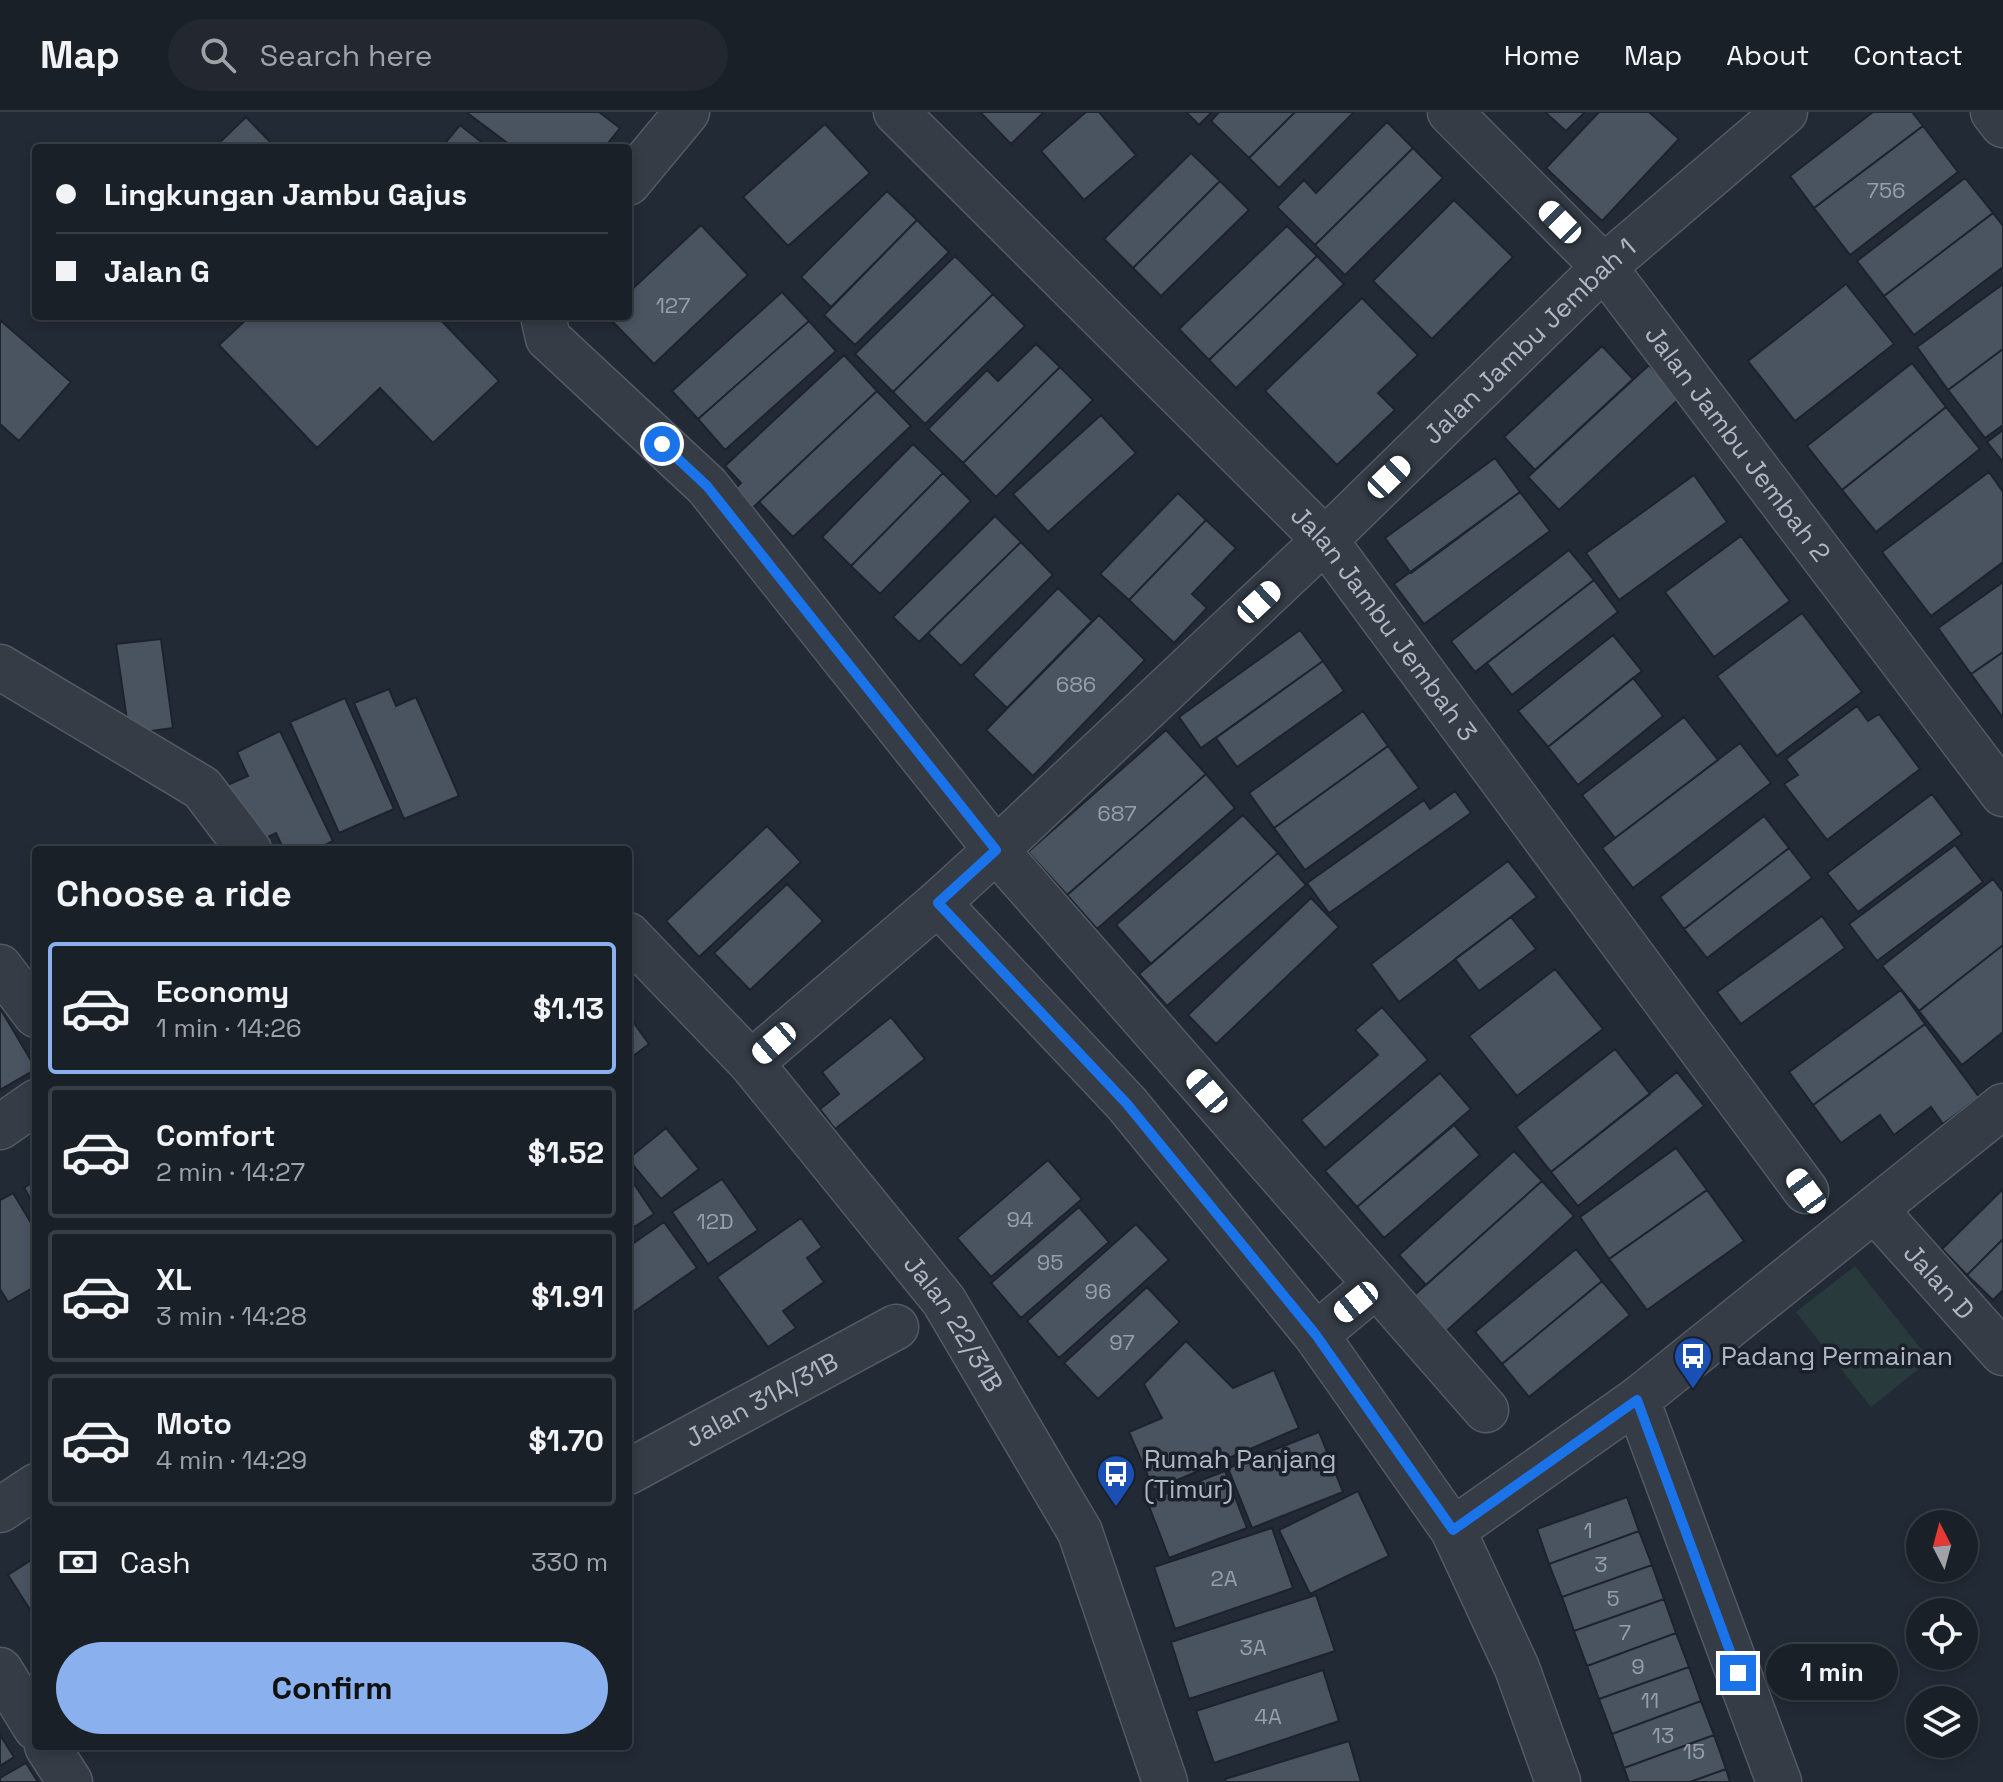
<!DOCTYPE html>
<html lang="en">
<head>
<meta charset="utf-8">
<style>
  body { margin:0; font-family:"Space Grotesk",sans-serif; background:#232830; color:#f1f3f6; height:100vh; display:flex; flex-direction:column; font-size:30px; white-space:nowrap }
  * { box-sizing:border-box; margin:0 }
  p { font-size:26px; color:#9fa3a8 }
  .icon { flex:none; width:44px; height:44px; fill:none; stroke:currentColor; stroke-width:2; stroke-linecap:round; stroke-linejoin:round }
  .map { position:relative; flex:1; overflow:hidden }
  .sheet { position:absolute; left:32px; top:734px; width:600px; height:904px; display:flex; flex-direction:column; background:#1a2028; border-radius:8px; box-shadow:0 4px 12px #0003,0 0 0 2px #383e45 }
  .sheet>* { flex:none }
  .banner { position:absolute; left:32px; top:32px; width:600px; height:176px; border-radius:8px; box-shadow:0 4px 12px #0003,0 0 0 2px #383e45; display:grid; align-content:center; height:176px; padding:0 24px; background:#1a2028 }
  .needle { width:52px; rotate:354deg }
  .tools { position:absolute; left:1906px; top:1398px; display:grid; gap:16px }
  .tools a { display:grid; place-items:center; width:72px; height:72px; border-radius:50%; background:#1a2028; box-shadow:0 4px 12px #0003,0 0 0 2px #383e45; font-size:40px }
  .end { position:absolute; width:36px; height:36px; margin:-18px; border:10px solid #1a73e8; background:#fff; box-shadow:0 0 0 4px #fff }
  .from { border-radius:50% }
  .bubble { position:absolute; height:56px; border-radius:28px; background:#1a2028; box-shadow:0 4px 12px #0003,0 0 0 2px #383e45; font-size:26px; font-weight:700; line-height:56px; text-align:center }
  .car { position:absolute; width:24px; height:48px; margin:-24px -12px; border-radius:10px; box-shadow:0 0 6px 2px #0007; background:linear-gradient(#fff 24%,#345 0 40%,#fff 0 76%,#345 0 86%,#fff 0) }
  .banner b { display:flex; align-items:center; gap:28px; height:76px; font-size:30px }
  .banner b+b { border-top:2px solid #383e45 }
  .banner i { width:20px; height:20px; background:#f1f3f6 }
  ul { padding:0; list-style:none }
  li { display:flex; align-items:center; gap:24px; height:132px; margin:0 16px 12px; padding:0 8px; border:4px solid #383e45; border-radius:8px }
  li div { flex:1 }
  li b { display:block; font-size:30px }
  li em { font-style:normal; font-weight:700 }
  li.current { border-color:#8ab0ee }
  li>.icon { width:72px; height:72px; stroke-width:1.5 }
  h2 { padding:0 24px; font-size:36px; line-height:96px }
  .pay { display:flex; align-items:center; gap:20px; height:88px; padding:0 24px; font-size:30px }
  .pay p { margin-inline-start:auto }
  .action { display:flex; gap:16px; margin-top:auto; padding:16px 24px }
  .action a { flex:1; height:92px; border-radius:48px; background:#8ab0ee; color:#111; font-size:32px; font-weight:700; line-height:92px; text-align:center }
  header { display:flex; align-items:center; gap:48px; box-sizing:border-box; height:112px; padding:0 40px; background:#1a2028; border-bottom:2px solid #383e45 }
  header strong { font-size:38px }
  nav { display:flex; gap:44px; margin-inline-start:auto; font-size:28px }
  .search { width:560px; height:72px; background:#232830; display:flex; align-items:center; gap:20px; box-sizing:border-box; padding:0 28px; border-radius:44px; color:#9fa3a8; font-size:30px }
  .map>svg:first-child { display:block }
</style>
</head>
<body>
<header>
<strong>Map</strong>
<div class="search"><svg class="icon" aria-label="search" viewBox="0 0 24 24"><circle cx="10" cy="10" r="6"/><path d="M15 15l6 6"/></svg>Search here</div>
<nav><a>Home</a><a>Map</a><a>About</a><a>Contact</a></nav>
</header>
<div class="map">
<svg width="2003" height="1670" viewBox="0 0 2003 1670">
  <rect width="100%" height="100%" fill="#222a35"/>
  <path fill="#283a3b" d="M 1855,1154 L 1930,1248 L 1871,1295 L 1796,1200 Z"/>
  <path fill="#4a5461" stroke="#1d232d" stroke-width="2" d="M 466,0 L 599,0 L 620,16 L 604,36 L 514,36 Z
    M 980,0 L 1044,0 L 1011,32 Z
    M 1086,0 L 1099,0 L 1136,43 L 1084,88 L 1041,39 Z
    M 1186,0 L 1212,0 L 1199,13 Z
    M 1219,0 L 1295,0 L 1249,46 L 1211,9 Z
    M 1295,0 L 1354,0 L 1279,76 L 1249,46 Z
    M 1545,0 L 1585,0 L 1566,19 Z
    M 1599,0 L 1649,0 L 1679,27 L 1602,109 L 1546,56 Z
    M 1873,0 L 1912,0 L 1923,14 L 1814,96 L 1790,64 Z
    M 246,5 L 276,36 L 214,36 Z
    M 1387,10 L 1413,36 L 1315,133 L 1277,95 L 1304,68 L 1316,81 Z
    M 825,12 L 870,61 L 788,134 L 743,85 Z
    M 460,13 L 489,36 L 441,36 Z
    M 1923,14 L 1958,60 L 1850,143 L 1814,96 Z
    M 1413,36 L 1443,66 L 1345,163 L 1315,133 Z
    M 1191,41 L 1220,69 L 1133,156 L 1104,127 Z
    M 1965,66 L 1993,101 L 1884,184 L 1857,149 Z
    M 1220,69 L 1249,98 L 1161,184 L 1133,156 Z
    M 887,79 L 917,108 L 831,195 L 801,165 Z
    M 1454,88 L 1513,145 L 1432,227 L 1373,169 Z
    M 1993,101 L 2003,114 L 2003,155 L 1914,223 L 1884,184 Z
    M 917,108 L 949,140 L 855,233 L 824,203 Z
    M 701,113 L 748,163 L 654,252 L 607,204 L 628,204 L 628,181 Z
    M 1287,114 L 1317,144 L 1209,248 L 1179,217 Z
    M 955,144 L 993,182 L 893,280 L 855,242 Z
    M 1317,144 L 1344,172 L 1236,276 L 1209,248 Z
    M 1846,172 L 1894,232 L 1795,309 L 1748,249 Z
    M 2003,172 L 2003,237 L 1948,278 L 1917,235 Z
    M 782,180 L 809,209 L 698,307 L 672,279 Z
    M 993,182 L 1025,214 L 925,312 L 893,280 Z
    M 1362,186 L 1418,243 L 1378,281 L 1395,298 L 1337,353 L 1265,279 Z
    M 250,204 L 437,204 L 499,269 L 433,331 L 380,276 L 317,336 L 219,233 Z
    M 0,208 L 71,270 L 19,329 L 0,312 Z
    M 809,209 L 836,239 L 725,338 L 698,307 Z
    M 1036,232 L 1060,255 L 963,351 L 928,317 L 987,258 L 998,269 Z
    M 1602,234 L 1633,267 L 1535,358 L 1504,325 Z
    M 2003,237 L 2003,313 L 1985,326 L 1948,278 Z
    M 844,243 L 877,279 L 746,402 L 728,383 L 741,371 L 725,354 Z
    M 1912,251 L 1946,295 L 1842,378 L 1807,334 Z
    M 1649,253 L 1680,286 L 1559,398 L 1528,365 Z
    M 1060,255 L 1093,288 L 996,385 L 963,351 Z
    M 877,279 L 911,314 L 793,425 L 759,390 Z
    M 1946,295 L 1980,337 L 1876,420 L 1842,378 Z
    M 1101,303 L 1136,341 L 1048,420 L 1013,382 Z
    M 2003,318 L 2003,350 L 1987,330 Z
    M 913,332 L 943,361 L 851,454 L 822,425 Z
    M 1495,346 L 1520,380 L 1411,461 L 1385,426 Z
    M 1989,360 L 2003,380 L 2003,450 L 1931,504 L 1882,440 Z
    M 943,361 L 971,389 L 880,482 L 851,454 Z
    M 1694,363 L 1727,410 L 1619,488 L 1586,441 Z
    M 1520,380 L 1550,419 L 1424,512 L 1394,472 Z
    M 1178,381 L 1206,408 L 1129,488 L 1100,462 Z
    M 995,404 L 1021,430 L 919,530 L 893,505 Z
    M 1206,408 L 1236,436 L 1192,482 L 1207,496 L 1174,531 L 1129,488 Z
    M 1741,424 L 1790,489 L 1714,545 L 1665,480 Z
    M 1021,430 L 1053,463 L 961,554 L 928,521 Z
    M 1569,438 L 1594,468 L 1475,560 L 1451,529 Z
    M 1594,468 L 1618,500 L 1512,583 L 1487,551 Z
    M 2003,470 L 2003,540 L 1971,562 L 1938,516 Z
    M 1058,476 L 1092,509 L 1007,596 L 973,563 Z
    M 1802,501 L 1862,580 L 1777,644 L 1717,564 Z
    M 1099,503 L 1145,548 L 1033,664 L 986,618 Z
    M 1300,518 L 1323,549 L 1201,636 L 1179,605 Z
    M 1613,523 L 1642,559 L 1548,635 L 1518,599 Z
    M 161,527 L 173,616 L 129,622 L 116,532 Z
    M 2003,540 L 2003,606 L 1971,562 Z
    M 1323,549 L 1344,579 L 1237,655 L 1216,626 Z
    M 1633,566 L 1663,604 L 1578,673 L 1548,635 Z
    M 389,577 L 396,594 L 416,585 L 459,684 L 404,707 L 354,591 Z
    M 345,586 L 394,697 L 339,721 L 290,610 Z
    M 1857,594 L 1868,609 L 1879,602 L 1920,657 L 1827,728 L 1784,672 L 1798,663 L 1786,647 Z
    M 1363,599 L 1388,634 L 1274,716 L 1249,681 Z
    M 1684,605 L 1718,648 L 1615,726 L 1582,683 Z
    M 1166,618 L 1206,662 L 1067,783 L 1028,740 Z
    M 280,619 L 333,729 L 315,738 L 284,738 L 276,721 L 253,732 L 225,674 L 248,664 L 237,640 Z
    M 1740,631 L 1771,671 L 1633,776 L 1602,736 Z
    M 1388,634 L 1419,676 L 1305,758 L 1274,716 Z
    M 1206,662 L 1235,696 L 1097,817 L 1067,783 Z
    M 1455,679 L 1471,701 L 1329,801 L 1307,771 L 1424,688 L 1430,697 Z
    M 1932,682 L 1962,722 L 1858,800 L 1827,761 Z
    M 1243,703 L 1278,741 L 1151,852 L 1116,813 Z
    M 1764,704 L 1789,736 L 1684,817 L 1660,785 Z
    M 767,714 L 801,750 L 699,845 L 666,809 Z
    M 1955,733 L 1983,770 L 1877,849 L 1849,812 Z
    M 1789,736 L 1812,766 L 1707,846 L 1684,817 Z
    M 1278,741 L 1306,773 L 1167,894 L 1139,862 Z
    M 1508,749 L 1537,785 L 1399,890 L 1371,852 Z
    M 1993,767 L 2003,780 L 2003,833 L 1919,899 L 1882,854 Z
    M 787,772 L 823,809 L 750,878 L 714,841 Z
    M 1311,786 L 1339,815 L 1216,932 L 1188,903 Z
    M 1822,804 L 1845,836 L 1741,912 L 1717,880 Z
    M 1511,805 L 1536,837 L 1479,879 L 1455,847 Z
    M 2003,833 L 2003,920 L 1962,953 L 1919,899 Z
    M 1555,857 L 1603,917 L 1517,984 L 1469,924 Z
    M 1901,878 L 1925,912 L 1813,993 L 1789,960 Z
    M 1382,895 L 1428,948 L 1325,1036 L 1301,1008 L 1378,943 L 1355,918 Z
    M 0,896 L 36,957 L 0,978 Z
    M 628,903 L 649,932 L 628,948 Z
    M 891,905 L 925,947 L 835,1017 L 820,997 L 839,982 L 822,960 Z
    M 1925,912 L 1979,985 L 1943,1012 L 1931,995 L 1894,1023 L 1880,1003 L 1841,1031 L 1813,993 Z
    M 1615,937 L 1650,982 L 1551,1060 L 1516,1015 Z
    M 1677,960 L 1704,994 L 1578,1094 L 1551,1060 Z
    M 1440,961 L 1471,997 L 1357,1095 L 1325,1059 Z
    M 1454,1013 L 1480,1043 L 1384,1126 L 1357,1095 Z
    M 666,1016 L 699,1057 L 661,1087 L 628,1047 Z
    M 1676,1036 L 1707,1078 L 1609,1147 L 1580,1105 Z
    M 1514,1039 L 1542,1069 L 1426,1173 L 1399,1143 Z
    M 1048,1048 L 1082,1087 L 991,1165 L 957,1126 Z
    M 628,1063 L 654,1102 L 628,1119 Z
    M 722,1067 L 758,1118 L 708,1152 L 672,1100 Z
    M 36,1068 L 36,1096 L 24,1076 Z
    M 1542,1069 L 1574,1104 L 1443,1222 L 1410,1187 Z
    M 2003,1077 L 2003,1127 L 1967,1163 L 1942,1137 Z
    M 1707,1078 L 1744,1129 L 1647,1198 L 1609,1147 Z
    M 13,1081 L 36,1119 L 36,1174 L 8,1190 L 0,1177 L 0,1088 Z
    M 1079,1095 L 1109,1130 L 1021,1206 L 991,1171 Z
    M 801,1106 L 822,1135 L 807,1146 L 824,1170 L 783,1199 L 796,1216 L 768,1235 L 717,1165 Z
    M 664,1110 L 697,1156 L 628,1204 L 628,1135 Z
    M 1136,1112 L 1169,1148 L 1059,1246 L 1027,1209 Z
    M 2003,1127 L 2003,1178 L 1993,1188 L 1967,1163 Z
    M 1576,1137 L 1602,1169 L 1502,1252 L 1475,1220 Z
    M 1602,1169 L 1630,1203 L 1529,1285 L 1502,1252 Z
    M 1147,1175 L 1180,1210 L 1098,1287 L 1064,1251 Z
    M 1186,1229 L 1233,1276 L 1274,1258 L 1299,1316 L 1154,1378 L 1129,1320 L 1162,1306 L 1144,1272 Z
    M 1319,1320 L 1343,1380 L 1252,1416 L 1228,1356 Z
    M 1225,1359 L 1247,1416 L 1169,1446 L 1147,1389 Z
    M 1358,1379 L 1389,1444 L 1310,1482 L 1279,1418 Z
    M 1627,1385 L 1639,1419 L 1549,1452 L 1537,1417 Z
    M 1272,1416 L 1293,1476 L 1175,1517 L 1154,1455 Z
    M 1639,1419 L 1652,1453 L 1562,1485 L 1549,1452 Z
    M 36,1445 L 36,1507 L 8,1463 Z
    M 1652,1453 L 1664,1487 L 1574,1519 L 1562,1485 Z
    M 1316,1483 L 1335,1539 L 1189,1587 L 1171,1530 Z
    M 1664,1487 L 1676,1521 L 1587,1554 L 1574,1519 Z
    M 1676,1521 L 1689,1555 L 1599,1587 L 1587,1554 Z
    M 1689,1555 L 1701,1589 L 1612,1622 L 1599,1587 Z
    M 1323,1558 L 1339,1609 L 1214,1651 L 1196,1599 Z
    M 1701,1589 L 1714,1623 L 1624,1656 L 1612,1622 Z
    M 0,1623 L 14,1645 L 0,1654 Z
    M 1714,1623 L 1726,1657 L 1690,1670 L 1629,1670 L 1624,1656 Z
    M 1349,1629 L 1361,1670 L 1226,1670 L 1225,1667 Z
    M 26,1651 L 38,1670 L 0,1670 L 0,1666 Z
    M 1726,1657 L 1730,1670 L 1690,1670 Z"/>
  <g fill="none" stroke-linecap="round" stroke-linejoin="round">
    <g stroke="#535a64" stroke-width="47">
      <g id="minor">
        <path id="s1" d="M 896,0 L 1325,428 L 1806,1079"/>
        <path id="s2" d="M 1450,0 L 1604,155 L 2003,682"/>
        <path d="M 1993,0 L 2003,13"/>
        <path d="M 628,71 L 687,0"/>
        <path d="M 543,204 L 548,226 L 707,374 L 996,738 L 1486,1298"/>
        <path d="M 0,555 L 202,676 L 249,738"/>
        <path d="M 938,791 L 1127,992 L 1316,1223 L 1453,1418 L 1517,1556 L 1558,1670"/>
        <path id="s3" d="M 628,823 L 751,951 L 944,1189 L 1080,1420 L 1165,1670"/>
        <path d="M 0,855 L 36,903"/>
        <path id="s4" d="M 751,951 L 938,791 L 996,738 L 1325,428 L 1604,155 L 1785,0"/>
        <path d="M 0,1015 L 36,990"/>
        <path id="s5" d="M 1875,1098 L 2003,1241"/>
        <path d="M 1316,1223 L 1376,1173"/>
        <path d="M 1637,1288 L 1779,1670"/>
        <path id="s6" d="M 628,1360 L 896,1215"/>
        <path d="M 0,1398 L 36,1374"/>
        <path d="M 1453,1418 L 1637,1288 L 2003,994"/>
        <path d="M 0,1558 L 36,1616"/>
        <path d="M 47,1634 L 70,1670"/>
      </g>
    </g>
    <use href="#minor" stroke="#353c46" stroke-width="44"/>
  </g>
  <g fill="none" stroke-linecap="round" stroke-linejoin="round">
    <path stroke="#1a73e8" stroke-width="10" d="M 662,332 L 707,374 L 996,738 L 938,791 L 1127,992 L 1316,1223 L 1453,1418 L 1637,1288 L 1738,1561"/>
  </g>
  <defs>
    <g id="bus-pin" transform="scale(2)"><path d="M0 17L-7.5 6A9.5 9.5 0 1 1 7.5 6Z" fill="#1a4fb4" stroke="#1b212b"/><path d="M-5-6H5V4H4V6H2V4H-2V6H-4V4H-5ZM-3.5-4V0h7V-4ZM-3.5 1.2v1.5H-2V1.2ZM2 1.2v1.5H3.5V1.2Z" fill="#fff"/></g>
  </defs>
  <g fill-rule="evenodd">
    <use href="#bus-pin" x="1693" y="1244"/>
    <use href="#bus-pin" x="1116" y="1362"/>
  </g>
  <g text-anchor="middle" stroke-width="7" stroke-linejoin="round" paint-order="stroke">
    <g font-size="22" fill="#969eaa">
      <text x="1886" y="86">756</text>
      <text x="673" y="201">127</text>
      <text x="1076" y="580">686</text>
      <text x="1117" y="709">687</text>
      <text x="1020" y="1115">94</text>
      <text x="715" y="1117">12D</text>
      <text x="1050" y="1158">95</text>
      <text x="1098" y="1187">96</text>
      <text x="1122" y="1238">97</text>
      <text x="1588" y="1426">1</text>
      <text x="1601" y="1460">3</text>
      <text x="1224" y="1474">2A</text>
      <text x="1613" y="1494">5</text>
      <text x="1625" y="1528">7</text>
      <text x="1253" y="1543">3A</text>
      <text x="1638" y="1562">9</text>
      <text x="1650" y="1596">11</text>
      <text x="1268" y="1612">4A</text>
      <text x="1663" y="1631">13</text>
      <text x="1694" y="1647">15</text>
    </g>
    <g font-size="26" fill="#b0b7c3" stroke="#1b212b">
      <text dy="9" stroke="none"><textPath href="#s4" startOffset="1062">Jalan Jambu Jembah 1</textPath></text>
      <text dy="9" stroke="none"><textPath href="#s2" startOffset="440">Jalan Jambu Jembah 2</textPath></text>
      <text dy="9" stroke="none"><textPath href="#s1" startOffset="708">Jalan Jambu Jembah 3</textPath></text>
      <text dy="9" stroke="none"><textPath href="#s5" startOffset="96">Jalan D</textPath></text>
      <text dy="9" stroke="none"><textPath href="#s3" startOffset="508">Jalan 22/31B</textPath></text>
      <text dy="9" stroke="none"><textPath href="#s6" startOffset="152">Jalan 31A/31B</textPath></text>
    </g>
    <g font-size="26" fill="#b0b7c3" stroke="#1b212b" text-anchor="start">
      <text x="1721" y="1253">Padang Permainan</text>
      <text x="1144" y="1356">Rumah Panjang<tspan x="1144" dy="30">(Timur)</tspan></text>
    </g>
  </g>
</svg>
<div class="tools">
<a><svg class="needle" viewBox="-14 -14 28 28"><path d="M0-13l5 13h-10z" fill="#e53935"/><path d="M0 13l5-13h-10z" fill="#9fa3a8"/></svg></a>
<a><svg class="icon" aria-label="locate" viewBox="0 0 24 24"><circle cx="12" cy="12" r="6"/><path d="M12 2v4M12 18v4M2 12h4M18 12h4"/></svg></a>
<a><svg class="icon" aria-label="layers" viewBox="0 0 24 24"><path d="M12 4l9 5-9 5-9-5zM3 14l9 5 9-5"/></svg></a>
</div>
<i class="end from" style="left:662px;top:332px"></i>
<i class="end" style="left:1738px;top:1561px"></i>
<div class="bubble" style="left:1766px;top:1532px;width:132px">1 min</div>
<i class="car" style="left:1560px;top:110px;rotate:315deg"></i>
<i class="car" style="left:1389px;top:365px;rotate:46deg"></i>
<i class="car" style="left:1259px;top:490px;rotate:47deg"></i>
<i class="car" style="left:774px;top:931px;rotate:229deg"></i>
<i class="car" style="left:1207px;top:979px;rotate:319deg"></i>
<i class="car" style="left:1806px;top:1079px;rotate:324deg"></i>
<i class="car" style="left:1356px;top:1190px;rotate:231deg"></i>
<div class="banner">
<b><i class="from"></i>Lingkungan Jambu Gajus</b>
<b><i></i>Jalan G</b>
</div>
<section class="sheet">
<h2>Choose a ride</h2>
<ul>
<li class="current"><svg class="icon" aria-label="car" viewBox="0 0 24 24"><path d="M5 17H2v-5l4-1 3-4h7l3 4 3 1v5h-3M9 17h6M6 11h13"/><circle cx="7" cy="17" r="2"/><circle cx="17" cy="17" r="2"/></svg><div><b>Economy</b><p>1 min · 14:26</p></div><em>$1.13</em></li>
<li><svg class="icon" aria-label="car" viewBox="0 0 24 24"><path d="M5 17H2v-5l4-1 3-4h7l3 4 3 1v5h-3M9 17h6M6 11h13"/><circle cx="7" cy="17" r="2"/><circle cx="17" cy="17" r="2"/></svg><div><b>Comfort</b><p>2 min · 14:27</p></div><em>$1.52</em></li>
<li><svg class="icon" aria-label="car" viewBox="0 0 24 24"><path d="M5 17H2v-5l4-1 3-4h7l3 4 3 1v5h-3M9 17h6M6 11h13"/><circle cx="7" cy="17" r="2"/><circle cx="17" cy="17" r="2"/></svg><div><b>XL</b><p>3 min · 14:28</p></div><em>$1.91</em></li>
<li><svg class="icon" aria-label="car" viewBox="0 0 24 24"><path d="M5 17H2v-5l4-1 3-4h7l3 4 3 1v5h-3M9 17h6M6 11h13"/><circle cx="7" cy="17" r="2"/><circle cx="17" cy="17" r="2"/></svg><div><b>Moto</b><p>4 min · 14:29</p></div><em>$1.70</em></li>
</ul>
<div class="pay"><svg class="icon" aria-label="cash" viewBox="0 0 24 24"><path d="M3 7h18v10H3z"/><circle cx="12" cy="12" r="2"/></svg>Cash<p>330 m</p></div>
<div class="action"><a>Confirm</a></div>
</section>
</div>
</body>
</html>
